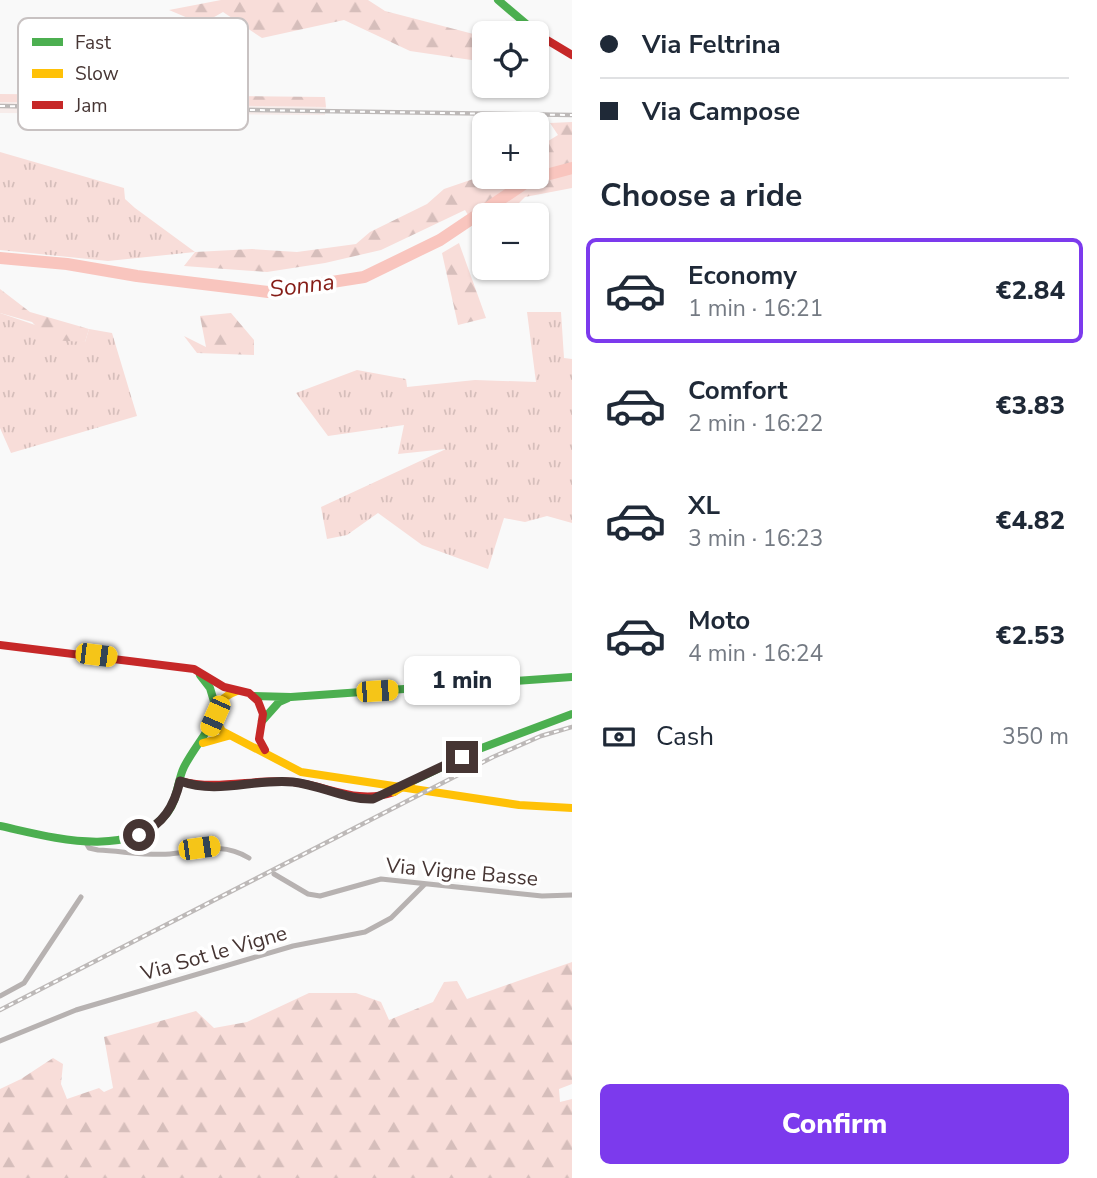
<!DOCTYPE html>
<html lang="en">
<head>
<meta charset="utf-8">
<style>
  body { margin:0; font-family:"Nunito Sans",sans-serif; background:#f6f6f7; color:#1f2937; height:100vh; display:flex; flex-direction:column; font-size:26px; white-space:nowrap }
  * { box-sizing:border-box; margin:0 }
  p { font-size:23px; color:#747a83 }
  .icon { flex:none; width:38px; height:38px; fill:none; stroke:currentColor; stroke-width:2; stroke-linecap:round; stroke-linejoin:round }
  .map { position:relative; flex:1; overflow:hidden }
  .details { display:flex; flex-direction:column; background:#fff; width:525px }
  .details>* { flex:none }
  .banner { display:grid; align-content:center; height:154px; padding:0 28px; background:#fff }
  .fabs { position:absolute; left:472px; top:21px; display:grid; gap:14px }
  .fabs a { display:grid; place-items:center; width:77px; height:77px; border-radius:10px; background:#fff; box-shadow:0 2px 5px #0004; font-size:35px }
  .end { position:absolute; width:32px; height:32px; margin:-16px; border:9px solid #463533; background:#fff; box-shadow:0 0 0 4px #fff }
  .from { border-radius:50% }
  .bubble { position:absolute; height:49px; border-radius:10px; background:#fff; box-shadow:0 2px 5px #0004; font-size:23px; font-weight:800; line-height:49px; text-align:center }
  .car { position:absolute; width:21px; height:42px; margin:-21px -10px; border-radius:9px; box-shadow:0 0 5px 2px #0007; background:linear-gradient(#f5c518 24%,#345 0 40%,#f5c518 0 76%,#345 0 86%,#f5c518 0) }
  .banner b { display:flex; align-items:center; gap:24px; height:66px; font-size:26px }
  .banner b+b { border-top:2px solid #e0e1e3 }
  .banner i { width:18px; height:18px; background:#1f2937 }
  ul { padding:0; list-style:none }
  li { display:flex; align-items:center; gap:21px; height:105px; margin:0 14px 10px; padding:0 14px; border:4px solid transparent; border-radius:10px }
  li div { flex:1 }
  li b { display:block; font-size:26px }
  li em { font-style:normal; font-weight:800 }
  li.current { border-color:#7c3aed }
  li>.icon { width:63px; height:63px; stroke-width:1.5 }
  h2 { padding:0 28px; font-size:32px; line-height:84px }
  .pay { display:flex; align-items:center; gap:18px; height:77px; padding:0 28px; font-size:26px }
  .pay p { margin-inline-start:auto }
  .action { display:flex; gap:14px; margin-top:auto; padding:14px 28px }
  .action a { flex:1; height:80px; border-radius:10px; background:#7c3aed; color:#fff; font-size:28px; font-weight:800; line-height:80px; text-align:center }
  main { display:flex; flex:1; min-height:0 }
  .map>svg:first-child { display:block }
</style>
</head>
<body>
<main>
<div class="map">
<svg width="572" height="1178" viewBox="0 0 572 1178">
  <defs>
    <pattern id="grass-tufts" width="24" height="20" patternUnits="userSpaceOnUse" patternTransform="scale(1.75)"><rect width="24" height="20" fill="#f8ddd9"/><path d="M3 7l-1-3M5 7V3M7 7l1-3M15 17l-1-3M17 17v-4M19 17l1-3" fill="none" stroke="#d6bebb"/></pattern>
    <pattern id="forest-firs" width="22" height="20" patternUnits="userSpaceOnUse" patternTransform="scale(1.75)"><rect width="22" height="20" fill="#f8ddd9"/><path d="M5 1l3.5 6h-7zM16 11l3.5 6h-7z" fill="#d6bebb"/></pattern>
  </defs>
  <rect width="100%" height="100%" fill="#f9f9f9"/>
  <path fill="#f7ecea" d="M 0,102 L 326,107 L 325,115 L 0,113 Z"/>
  <path fill="url(#grass-tufts)" d="M 0,152 L 124,188 L 125,199 L 135,208 L 195,252 L 108,261 L 0,250 Z
    M 527,312 L 561,312 L 564,358 L 572,359 L 572,523 L 547,516 L 525,522 L 504,518 L 488,569 L 422,545 L 378,513 L 347,535 L 327,539 L 321,507 L 446,449 L 398,454 L 404,425 L 328,436 L 296,393 L 357,370 L 406,379 L 407,387 L 475,380 L 536,382 Z
    M 0,313 L 85,342 L 89,329 L 112,333 L 137,416 L 11,453 L 0,428 Z"/>
  <path fill="url(#forest-firs)" d="M 221,0 L 368,0 L 385,11 L 485,37 L 485,62 L 410,51 L 344,20 L 262,38 L 223,12 L 202,24 L 169,10 Z
    M 0,94 L 325,97 L 326,107 L 0,102 Z
    M 572,122 L 572,188 L 525,197 L 507,215 L 485,215 L 482,239 L 465,210 L 381,250 L 325,263 L 267,272 L 184,266 L 195,252 L 252,249 L 297,252 L 356,244 L 370,232 L 427,204 L 444,189 L 485,175 L 537,177 L 537,148 L 558,135 L 550,123 Z
    M 459,243 L 486,318 L 458,325 L 442,253 Z
    M 0,289 L 30,312 L 89,329 L 85,342 L 49,340 L 32,322 L 0,313 Z
    M 231,313 L 254,340 L 254,355 L 197,353 L 184,336 L 206,347 L 200,316 Z
    M 572,962 L 572,1084 L 559,1089 L 560,1102 L 572,1099 L 572,1178 L 0,1178 L 0,1089 L 21,1079 L 53,1058 L 63,1064 L 61,1084 L 67,1099 L 99,1088 L 104,1092 L 113,1088 L 104,1037 L 196,1011 L 214,1028 L 247,1022 L 309,993 L 356,993 L 381,1002 L 389,1020 L 433,1002 L 444,982 L 457,981 L 467,999 Z"/>
  <g fill="none" stroke-linecap="round" stroke-linejoin="round">
    <path stroke="#f9c5be" stroke-width="12" d="M 0,258 L 67,264 L 137,276 L 268,292 L 364,277 L 440,240 L 531,179 L 572,168"/>
    <path stroke="#b7b2b1" stroke-width="5" d="M 85,841 L 89,848 L 98,850 C 122,851 146,856 170,854 C 199,851 222,841 249,858
      M 274,874 L 308,894 L 320,896 L 381,879 L 542,896 L 572,895
      M 0,996 L 24,983 L 81,897
      M 0,1041 L 76,1010 L 293,946 L 365,932 L 391,918 L 425,884"/>
    <path stroke="#4caf50" stroke-width="8" d="M 498,0 L 537,33
      M 200,675 L 210,688 L 216,708
      M 253,696 L 291,697 L 572,677
      M 262,721 L 279,702 L 288,698
      M 413,781 L 479,749 L 572,714
      M 0,826 C 51,837 130,861 168,812 C 178,799 177,781 184,767 C 193,749 207,734 215,716"/>
    <path stroke="#ffc107" stroke-width="8" d="M 237,691 C 217,698 211,713 222,731 L 301,772 L 519,805 L 572,808
      M 203,743 L 228,736"/>
    <path stroke="#c62828" stroke-width="8" d="M 537,34 L 572,55
      M 0,645 L 194,669 L 224,687 L 249,693 L 258,701 L 263,714 L 259,739 L 265,750
      M 180,781 C 219,791 255,778 293,782 C 329,786 357,805 394,792"/>
    <g stroke="#bdb9b8" stroke-width="4.5">
      <path id="rail" d="M 0,106 L 572,115
        M 0,1010 L 493,757 L 541,736 L 572,727"/>
    </g>
    <use href="#rail" stroke="#fff" stroke-width="2" stroke-dasharray="5" stroke-linecap="butt"/>
    <path stroke="#ffc107" stroke-width="8" d="M 394,792 L 413,781"/>
  </g>
  <g fill="none" stroke-linecap="round" stroke-linejoin="round">
    <path stroke="#463533" stroke-width="9" d="M 139,835 C 163,824 174,807 180,781 C 219,795 254,778 293,782 C 320,785 346,800 373,799 L 462,757"/>
  </g>
  <g text-anchor="middle" stroke-width="7" stroke-linejoin="round" paint-order="stroke">
    <g font-size="21" fill="#463533" stroke="#fff">
      <text transform="translate(462 872) rotate(5)" y="7">Via Vigne Basse</text>
      <text transform="translate(214 953) rotate(-16)" y="7">Via Sot le Vigne</text>
    </g>
    <g font-size="23" font-style="italic" fill="#851d17" stroke="#fff">
      <text transform="translate(302 285) rotate(-7)" y="8">Sonna</text>
    </g>
  </g>
  <rect x="18" y="18" width="230" height="112" rx="10" fill="#fff" stroke="#c8c2c2" stroke-width="2"/>
  <rect x="32" y="38" width="31" height="8" fill="#4caf50"/>
  <rect x="32" y="69" width="31" height="9" fill="#ffc107"/>
  <rect x="32" y="101" width="31" height="8" fill="#c62828"/>
  <g font-size="19" fill="#463533">
    <text x="75" y="49">Fast</text>
    <text x="75" y="80">Slow</text>
    <text x="75" y="112">Jam</text>
  </g>
</svg>
<div class="fabs">
<a><svg class="icon" aria-label="locate" viewBox="0 0 24 24"><circle cx="12" cy="12" r="6"/><path d="M12 2v4M12 18v4M2 12h4M18 12h4"/></svg></a>
<a>+</a>
<a>−</a>
</div>
<i class="end from" style="left:139px;top:835px"></i>
<i class="end" style="left:462px;top:757px"></i>
<div class="bubble" style="left:404px;top:656px;width:116px">1 min</div>
<i class="car" style="left:96px;top:655px;rotate:97deg"></i>
<i class="car" style="left:377px;top:691px;rotate:86deg"></i>
<i class="car" style="left:215px;top:716px;rotate:204deg"></i>
<i class="car" style="left:199px;top:848px;rotate:82deg"></i>
</div>
<section class="details">
<div class="banner">
<b><i class="from"></i>Via Feltrina</b>
<b><i></i>Via Campose</b>
</div>
<h2>Choose a ride</h2>
<ul>
<li class="current"><svg class="icon" aria-label="car" viewBox="0 0 24 24"><path d="M5 17H2v-5l4-1 3-4h7l3 4 3 1v5h-3M9 17h6M6 11h13"/><circle cx="7" cy="17" r="2"/><circle cx="17" cy="17" r="2"/></svg><div><b>Economy</b><p>1 min · 16:21</p></div><em>€2.84</em></li>
<li><svg class="icon" aria-label="car" viewBox="0 0 24 24"><path d="M5 17H2v-5l4-1 3-4h7l3 4 3 1v5h-3M9 17h6M6 11h13"/><circle cx="7" cy="17" r="2"/><circle cx="17" cy="17" r="2"/></svg><div><b>Comfort</b><p>2 min · 16:22</p></div><em>€3.83</em></li>
<li><svg class="icon" aria-label="car" viewBox="0 0 24 24"><path d="M5 17H2v-5l4-1 3-4h7l3 4 3 1v5h-3M9 17h6M6 11h13"/><circle cx="7" cy="17" r="2"/><circle cx="17" cy="17" r="2"/></svg><div><b>XL</b><p>3 min · 16:23</p></div><em>€4.82</em></li>
<li><svg class="icon" aria-label="car" viewBox="0 0 24 24"><path d="M5 17H2v-5l4-1 3-4h7l3 4 3 1v5h-3M9 17h6M6 11h13"/><circle cx="7" cy="17" r="2"/><circle cx="17" cy="17" r="2"/></svg><div><b>Moto</b><p>4 min · 16:24</p></div><em>€2.53</em></li>
</ul>
<div class="pay"><svg class="icon" aria-label="cash" viewBox="0 0 24 24"><path d="M3 7h18v10H3z"/><circle cx="12" cy="12" r="2"/></svg>Cash<p>350 m</p></div>
<div class="action"><a>Confirm</a></div>
</section>
</main>
</body>
</html>
